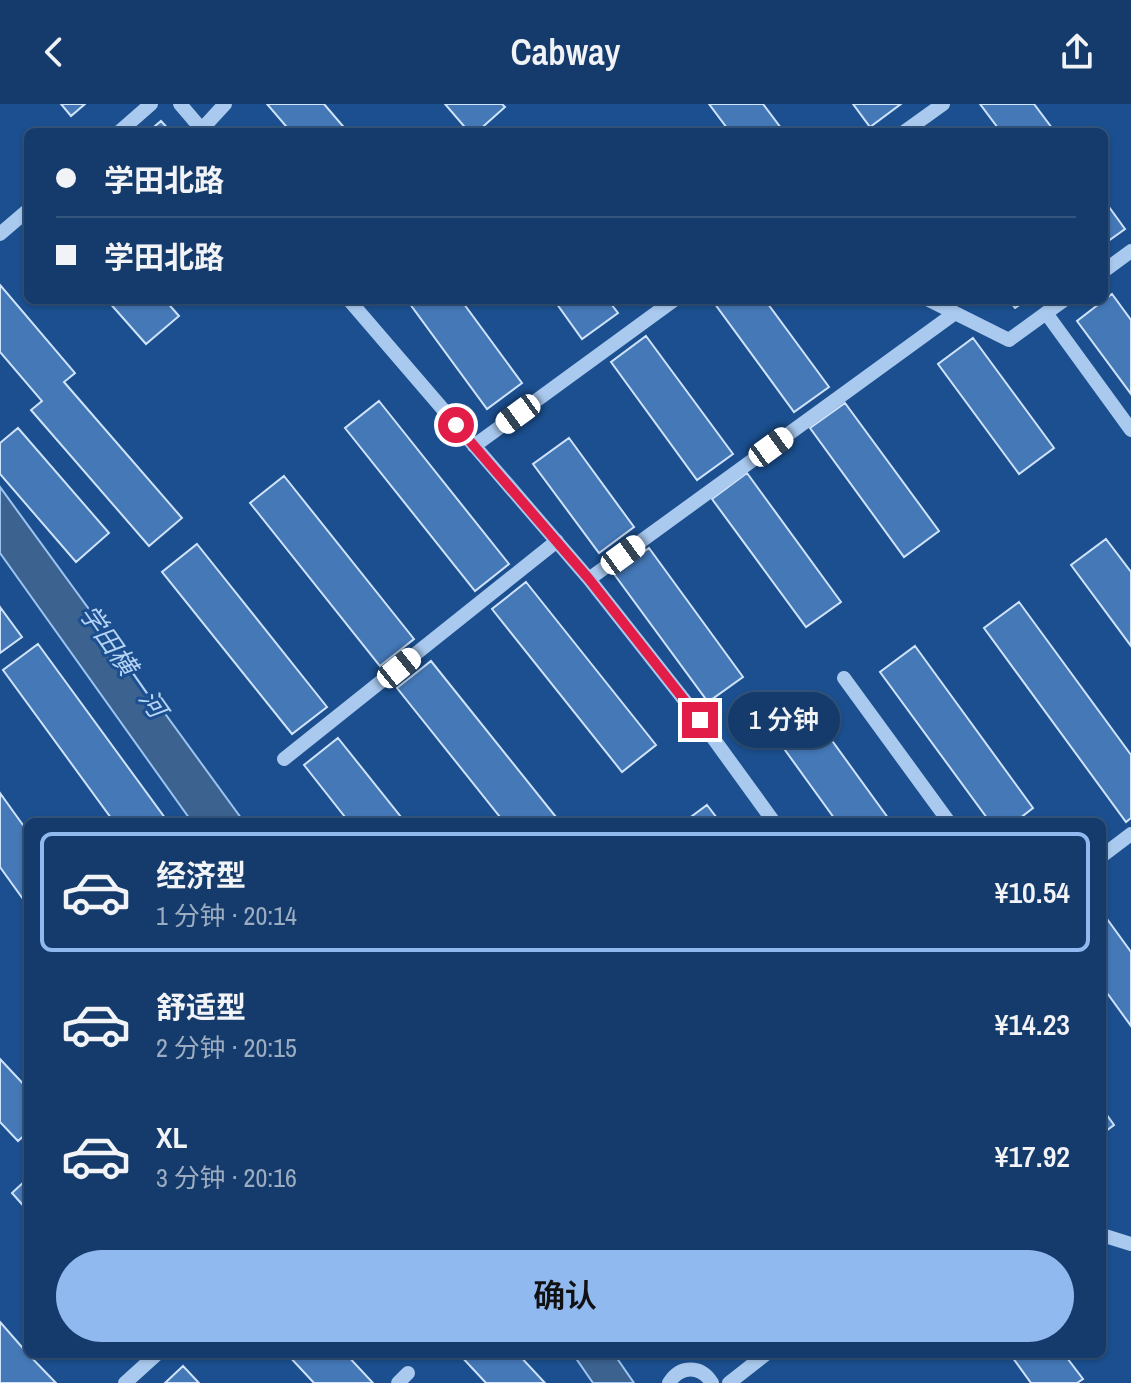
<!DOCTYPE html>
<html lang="zh">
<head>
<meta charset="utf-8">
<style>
  body { margin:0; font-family:"Archivo Narrow","Noto Sans SC",sans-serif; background:#214673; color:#f1f3f6; height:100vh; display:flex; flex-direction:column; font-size:30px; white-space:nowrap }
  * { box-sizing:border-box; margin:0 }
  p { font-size:26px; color:#9dadc1 }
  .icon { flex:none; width:44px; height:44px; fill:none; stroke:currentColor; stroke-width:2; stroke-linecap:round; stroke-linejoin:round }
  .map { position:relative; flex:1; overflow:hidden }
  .panel { position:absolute; left:24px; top:714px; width:1082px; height:540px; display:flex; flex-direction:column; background:#143b6b; border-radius:12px; box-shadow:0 2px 6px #0004,0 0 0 2px #33557e }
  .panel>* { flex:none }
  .banner { position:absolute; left:24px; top:24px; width:1084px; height:176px; border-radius:12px; box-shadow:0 2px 6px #0004,0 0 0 2px #33557e; display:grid; align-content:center; height:176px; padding:0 32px; background:#143b6b }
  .end { position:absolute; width:36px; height:36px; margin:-18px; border:10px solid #e11d48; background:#fff; box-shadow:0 0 0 4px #fff }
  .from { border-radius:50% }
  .bubble { position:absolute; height:56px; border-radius:28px; background:#143b6b; box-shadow:0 2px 6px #0004,0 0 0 2px #33557e; font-size:26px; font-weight:600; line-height:56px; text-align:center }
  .car { position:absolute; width:24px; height:48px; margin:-24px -12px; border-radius:10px; box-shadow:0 0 6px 2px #0007; background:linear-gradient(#fff 24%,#345 0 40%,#fff 0 76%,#345 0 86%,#fff 0) }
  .banner b { display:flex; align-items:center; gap:28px; height:76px; font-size:30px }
  .banner b+b { border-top:2px solid #33557e }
  .banner i { width:20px; height:20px; background:#f1f3f6 }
  ul { padding:14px 0 0; list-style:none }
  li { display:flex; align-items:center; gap:24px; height:120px; margin:0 16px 12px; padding:0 16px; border:4px solid transparent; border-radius:12px }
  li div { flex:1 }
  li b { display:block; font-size:30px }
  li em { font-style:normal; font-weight:600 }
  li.selected { border-color:#90b9f0 }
  li>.icon { width:72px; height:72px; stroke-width:1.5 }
  .button { display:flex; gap:16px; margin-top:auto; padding:16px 32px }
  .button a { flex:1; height:92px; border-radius:48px; background:#90b9f0; color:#111; font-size:32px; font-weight:600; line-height:92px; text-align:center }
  header { display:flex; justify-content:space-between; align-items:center; height:104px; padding:0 32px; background:#143b6b; font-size:36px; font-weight:600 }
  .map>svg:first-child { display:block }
</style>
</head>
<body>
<header><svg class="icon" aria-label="back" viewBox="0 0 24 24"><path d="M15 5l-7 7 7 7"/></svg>Cabway<svg class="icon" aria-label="share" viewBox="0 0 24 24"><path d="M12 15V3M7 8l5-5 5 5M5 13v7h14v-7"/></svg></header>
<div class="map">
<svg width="1131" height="1279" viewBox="0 0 1131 1279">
  <rect width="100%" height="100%" fill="#1b4f8f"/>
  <path fill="#3c6290" stroke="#9cc4f0" stroke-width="2" d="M 0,384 L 0,383 L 244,718 L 192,718 L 0,449 Z
    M 573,1250 L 614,1250 L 634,1279 L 593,1279 Z"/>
  <path fill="#4478b7" stroke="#cfe3fa" stroke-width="2" d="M 61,0 L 85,0 L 71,12 Z
    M 267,0 L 324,0 L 348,28 L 291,28 Z
    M 445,0 L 502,0 L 505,3 L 477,28 L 469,28 Z
    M 709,0 L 763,0 L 784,28 L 730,28 Z
    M 853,0 L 901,0 L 870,23 Z
    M 980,0 L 1034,0 L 1055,28 L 1001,28 Z
    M 161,17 L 171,28 L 148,28 Z
    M 1104,96 L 1125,125 L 1104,140 Z
    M 0,181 L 75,269 L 64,278 L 182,414 L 149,442 L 31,306 L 42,297 L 0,248 Z
    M 1112,190 L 1131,216 L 1131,290 L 1077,217 Z
    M 107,196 L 165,196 L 179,212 L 146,240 Z
    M 407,196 L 461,196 L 522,279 L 487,305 Z
    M 554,196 L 608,196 L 618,209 L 582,235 Z
    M 712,196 L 765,196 L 829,283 L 794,308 Z
    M 1009,196 L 1027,196 L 1015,204 Z
    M 646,232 L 733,350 L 697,376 L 611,258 Z
    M 973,234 L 1054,344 L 1019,370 L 938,260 Z
    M 379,297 L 509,460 L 475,487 L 345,324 Z
    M 845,299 L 939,427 L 904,453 L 810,324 Z
    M 18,324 L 109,429 L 76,458 L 0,370 L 0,339 Z
    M 569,334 L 634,423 L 599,449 L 533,360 Z
    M 747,369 L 841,498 L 806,523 L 712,395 Z
    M 284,372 L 414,535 L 380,562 L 250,399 Z
    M 1106,435 L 1131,468 L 1131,542 L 1071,461 Z
    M 197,440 L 327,603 L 292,630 L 162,468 Z
    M 649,444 L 743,573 L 708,598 L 614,470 Z
    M 526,478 L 656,641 L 622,668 L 492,505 Z
    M 1019,498 L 1131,651 L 1131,714 L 1126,718 L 984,524 Z
    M 0,503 L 22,533 L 0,549 Z
    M 38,540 L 168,718 L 114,718 L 3,566 Z
    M 915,542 L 1033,704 L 1015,718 L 990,718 L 880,568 Z
    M 431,557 L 560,718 L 504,718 L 397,584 Z
    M 812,609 L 891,718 L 837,718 L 777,635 Z
    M 338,634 L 405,718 L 349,718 L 304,661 Z
    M 0,689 L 28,728 L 28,802 L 0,763 Z
    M 707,701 L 720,718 L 684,718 Z
    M 1102,808 L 1131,848 L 1131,922 L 1102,882 Z
    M 0,955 L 28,985 L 28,1028 L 18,1037 L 0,1018 Z
    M 1102,1004 L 1114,1021 L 1102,1030 Z
    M 28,1074 L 28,1107 L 12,1089 Z
    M 0,1218 L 28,1250 L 56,1279 L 0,1279 Z
    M 287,1250 L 346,1250 L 373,1279 L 314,1279 Z
    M 459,1250 L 518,1250 L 545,1279 L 486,1279 Z
    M 1010,1250 L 1064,1250 L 1083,1275 L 1077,1279 L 1031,1279 Z
    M 183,1262 L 199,1279 L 165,1279 Z"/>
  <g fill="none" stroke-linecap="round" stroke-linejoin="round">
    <path stroke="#a9c9ee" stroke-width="14" d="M 180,0 L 204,28
      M 202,25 L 225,0
      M 119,28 L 151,0
      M 904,28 L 943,0
      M 0,130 L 28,106
      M 1104,167 L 1131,147
      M 349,196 L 589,475 L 700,616 L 774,718
      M 929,196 L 1009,236 L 1064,196
      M 1046,209 L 1131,326
      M 474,342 L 674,196
      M 589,475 L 955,209
      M 844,574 L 949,718
      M 284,655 L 557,437
      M 1102,752 L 1131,730
      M 1102,1131 L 1131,1140
      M 125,1279 L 157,1250
      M 398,1279 L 408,1269
      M 669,1279 C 680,1261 701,1261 712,1279
      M 729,1279 L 766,1250"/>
  </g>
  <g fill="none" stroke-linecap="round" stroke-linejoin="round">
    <path stroke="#e11d48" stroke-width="10" d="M 456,321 L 589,475 L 700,616"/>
  </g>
  <g text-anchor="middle" stroke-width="6" stroke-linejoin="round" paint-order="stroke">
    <g font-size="26" font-style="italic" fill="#b5d3f5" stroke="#1b4f8f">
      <text transform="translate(123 557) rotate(55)" y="9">学田横一河</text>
    </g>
  </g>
</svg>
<i class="end from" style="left:456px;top:321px"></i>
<i class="end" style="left:700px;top:616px"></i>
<div class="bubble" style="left:728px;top:588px;width:112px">1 分钟</div>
<i class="car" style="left:518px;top:310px;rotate:234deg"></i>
<i class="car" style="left:771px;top:343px;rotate:54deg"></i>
<i class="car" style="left:623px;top:451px;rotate:54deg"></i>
<i class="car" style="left:399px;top:564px;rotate:51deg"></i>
<div class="banner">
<b><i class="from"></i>学田北路</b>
<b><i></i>学田北路</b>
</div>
<section class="panel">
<ul>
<li class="selected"><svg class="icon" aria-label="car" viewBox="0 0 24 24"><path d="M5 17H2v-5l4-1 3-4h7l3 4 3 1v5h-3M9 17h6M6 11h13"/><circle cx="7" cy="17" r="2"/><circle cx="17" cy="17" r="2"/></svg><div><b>经济型</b><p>1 分钟 · 20:14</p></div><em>¥10.54</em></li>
<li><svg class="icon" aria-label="car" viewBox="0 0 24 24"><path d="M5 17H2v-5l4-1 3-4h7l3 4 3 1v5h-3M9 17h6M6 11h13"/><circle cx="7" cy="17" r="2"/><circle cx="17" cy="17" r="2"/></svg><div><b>舒适型</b><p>2 分钟 · 20:15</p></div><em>¥14.23</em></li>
<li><svg class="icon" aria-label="car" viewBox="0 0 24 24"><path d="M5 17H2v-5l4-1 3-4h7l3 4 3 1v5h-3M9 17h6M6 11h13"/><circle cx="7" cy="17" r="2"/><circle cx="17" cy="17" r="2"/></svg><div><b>XL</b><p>3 分钟 · 20:16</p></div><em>¥17.92</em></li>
</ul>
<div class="button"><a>确认</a></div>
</section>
</div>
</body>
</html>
